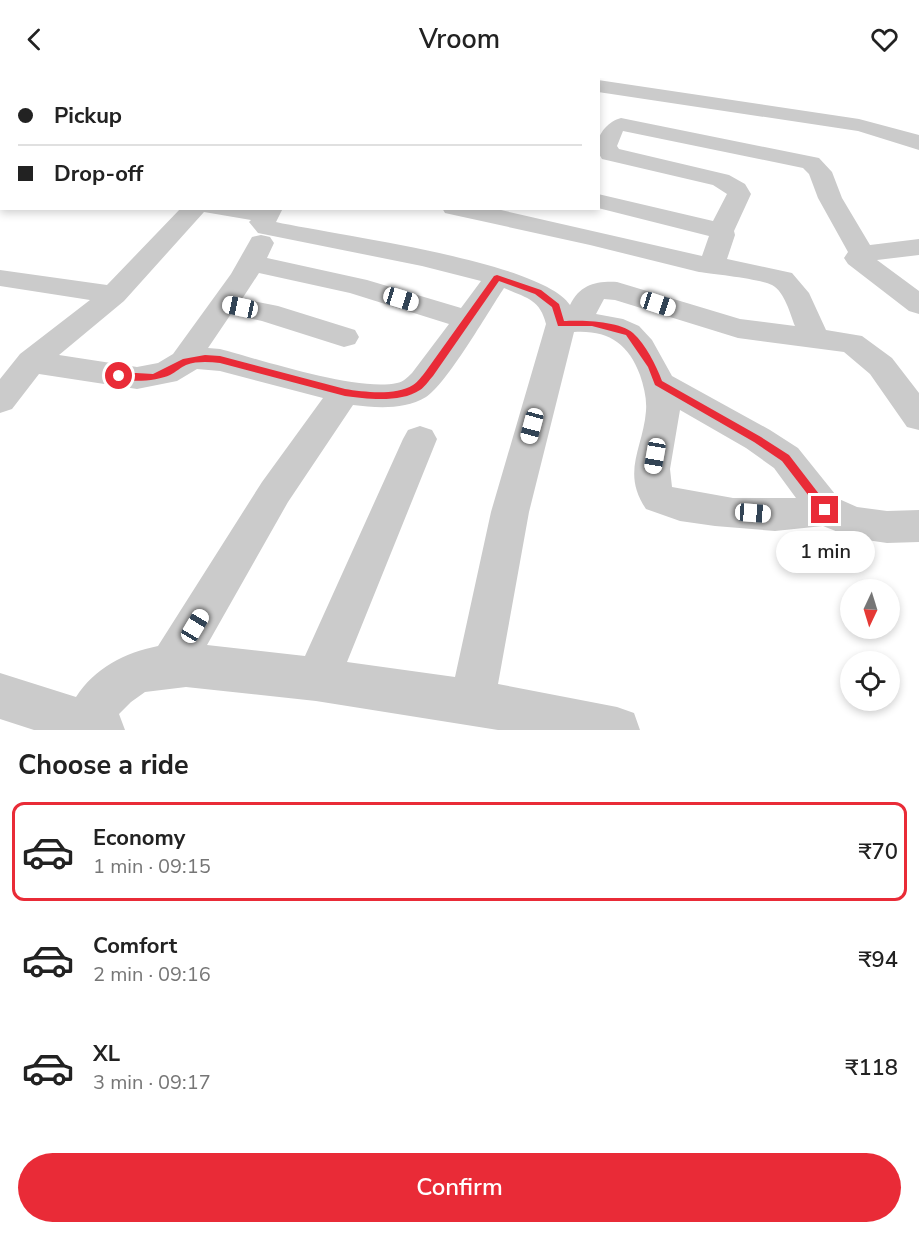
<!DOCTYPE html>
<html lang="en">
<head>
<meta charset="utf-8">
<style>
  body { margin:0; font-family:"Nunito Sans",sans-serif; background:#f6f6f6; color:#222; height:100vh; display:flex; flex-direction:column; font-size:22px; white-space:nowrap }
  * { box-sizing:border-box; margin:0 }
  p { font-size:20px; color:#767676 }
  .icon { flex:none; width:33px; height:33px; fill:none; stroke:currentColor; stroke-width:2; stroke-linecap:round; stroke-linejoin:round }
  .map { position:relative; height:652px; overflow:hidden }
  .side { display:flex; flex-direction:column; background:#fff; flex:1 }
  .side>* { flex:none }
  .hud { position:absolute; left:0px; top:0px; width:600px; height:132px; box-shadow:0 3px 9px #0003; display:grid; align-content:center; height:132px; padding:0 18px; background:#fff }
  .needle { width:39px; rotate:184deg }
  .fabs { position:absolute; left:840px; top:501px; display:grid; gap:12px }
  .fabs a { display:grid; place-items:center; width:60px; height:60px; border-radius:50%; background:#fff; box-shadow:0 3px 9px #0003; font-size:30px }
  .end { position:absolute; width:27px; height:27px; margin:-14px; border:8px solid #e92b37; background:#fff; box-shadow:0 0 0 3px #fff }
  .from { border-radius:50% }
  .bubble { position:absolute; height:42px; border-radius:21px; background:#fff; box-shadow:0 3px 9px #0003; font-size:20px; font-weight:600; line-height:42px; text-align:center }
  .car { position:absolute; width:18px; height:36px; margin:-18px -9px; border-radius:8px; box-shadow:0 0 4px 2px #0007; background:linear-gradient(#fff 24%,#345 0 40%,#fff 0 76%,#345 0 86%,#fff 0) }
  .hud b { display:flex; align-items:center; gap:21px; height:57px; font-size:22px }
  .hud b+b { border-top:2px solid #e0e0e0 }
  .hud i { width:15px; height:15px; background:#222 }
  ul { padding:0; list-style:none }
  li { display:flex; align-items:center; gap:18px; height:99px; margin:0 12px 9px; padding:0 6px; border:3px solid transparent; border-radius:12px }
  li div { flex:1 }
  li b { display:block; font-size:22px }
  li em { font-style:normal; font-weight:600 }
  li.on { border-color:#e92b37 }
  li>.icon { width:54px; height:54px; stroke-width:1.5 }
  h2 { padding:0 18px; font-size:27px; line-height:72px }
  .button { display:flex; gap:12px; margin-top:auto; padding:12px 18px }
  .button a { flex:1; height:69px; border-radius:36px; background:#e92b37; color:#fff; font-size:24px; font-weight:600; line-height:69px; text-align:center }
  header { display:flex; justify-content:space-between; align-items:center; height:78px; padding:0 18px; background:#fff; font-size:27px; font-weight:600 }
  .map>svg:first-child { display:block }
</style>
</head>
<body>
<header><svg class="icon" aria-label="back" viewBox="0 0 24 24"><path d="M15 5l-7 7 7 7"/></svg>Vroom<svg class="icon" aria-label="heart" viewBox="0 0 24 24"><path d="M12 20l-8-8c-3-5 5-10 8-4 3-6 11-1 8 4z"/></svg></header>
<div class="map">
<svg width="919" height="652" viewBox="0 0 919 652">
  <rect width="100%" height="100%" fill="#fff"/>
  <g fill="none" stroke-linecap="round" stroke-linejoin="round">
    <path fill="#cbcbcb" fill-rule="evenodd" d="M 533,0 L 563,0 L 564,2 L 535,2 Z
      M 0,2 L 2,2 L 2,14 L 0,14 Z
      M 598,2 L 859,41 L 919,57 L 919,72 L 858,53 L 598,14 Z
      M 621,40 L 819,80 L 832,94 L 842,120 L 870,167 L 919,161 L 919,177 L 877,182 L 919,213 L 919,236 L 909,233 L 848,186 L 844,180 L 848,174 L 818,120 L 809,96 L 803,90 L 623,53 L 617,68 L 619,71 L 729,97 L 745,106 L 751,116 L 734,153 L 735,157 L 727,181 L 792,195 L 809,215 L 826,252 L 862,258 L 892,280 L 919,315 L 919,352 L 907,349 L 870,296 L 844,274 L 738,260 L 615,222 L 604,221 L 596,236 L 623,241 L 639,248 L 652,262 L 672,298 L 770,352 L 798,370 L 839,421 L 857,429 L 887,433 L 919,432 L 919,464 L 887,465 L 853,460 L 823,448 L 775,453 L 715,448 L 680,443 L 646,431 C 621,394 643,371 646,333 C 647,321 644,309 640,297 C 628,265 608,252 574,254 L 529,434 L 498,606 L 617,629 L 634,635 L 640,652 L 498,652 L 316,623 L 186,609 L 145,614 L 131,624 L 119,636 L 125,652 L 34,652 L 0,641 L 0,595 L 76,619 C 95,590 124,575 158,568 L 262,404 L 323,320 L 220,293 L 197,291 L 177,303 L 137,311 L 39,296 L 12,331 L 0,335 L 0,301 L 20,276 L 90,222 L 0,208 L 0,192 L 107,207 L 181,130 L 283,130 L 276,144 C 334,157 541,183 570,227 C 580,207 595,203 617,204 L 740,241 L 795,248 C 790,236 785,214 772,207 C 760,201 714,196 699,194 L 590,167 L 454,137 L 445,135 L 442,130 L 492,130 L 702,178 L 709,158 L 598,130 L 598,116 L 713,143 L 727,116 L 713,107 L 602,81 C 590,64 605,44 621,40 ZM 204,134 L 251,142 L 249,144 L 258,155 L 422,188 L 481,203 L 461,230 L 367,202 L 267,180 L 274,165 L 270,159 L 261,157 L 252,159 L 231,196 L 173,276 L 158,285 L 137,289 L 59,277 L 124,223 ZM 259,195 L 350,215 L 449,246 L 412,295 C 407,300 403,304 397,305 C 357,314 262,282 220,271 L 208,270 L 231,236 L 262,243 L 344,269 L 355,266 L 359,259 L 355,252 L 278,228 L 242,221 ZM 504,210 C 526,220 540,221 546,246 L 491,434 L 455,599 L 347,584 L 437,361 L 432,352 L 420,348 L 408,352 L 403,361 L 305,578 L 207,567 L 288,424 L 353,327 C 377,330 404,332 426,319 C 446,307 488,234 504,210 ZM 680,332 L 746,370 L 774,390 L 796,420 L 733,420 L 672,409 L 670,391 Z
      M 0,65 L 2,66 L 2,80 L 0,79 Z
      M 0,96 L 2,96 L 2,110 L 0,110 Z"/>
  </g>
  <path fill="#e92b37" d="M 497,197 L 541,212 L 559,226 L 564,243 C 581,242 620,243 633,255 C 646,267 656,287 662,303 L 761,359 L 789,377 L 829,429 L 829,435 L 822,435 L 782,383 L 754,364 L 655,307 L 648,289 L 626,257 L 592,248 L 558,248 L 552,229 L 535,216 L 499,203 L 433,298 C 429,302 425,309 420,312 C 401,325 367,321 345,318 L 220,285 C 209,284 197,283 186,287 C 181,289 176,294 170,297 C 158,303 124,306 114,298 L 119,294 L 153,296 L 183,281 L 205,277 L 220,278 L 345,311 C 364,314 395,318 413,307 C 418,304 422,298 426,293 L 494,198 Z"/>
</svg>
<div class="fabs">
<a><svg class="needle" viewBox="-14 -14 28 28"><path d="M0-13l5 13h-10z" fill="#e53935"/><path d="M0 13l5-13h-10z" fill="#767676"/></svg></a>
<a><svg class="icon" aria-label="locate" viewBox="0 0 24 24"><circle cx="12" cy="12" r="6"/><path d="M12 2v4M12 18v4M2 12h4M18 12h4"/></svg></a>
</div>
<i class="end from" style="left:119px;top:298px"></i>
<i class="end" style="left:825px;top:432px"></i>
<div class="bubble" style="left:776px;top:453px;width:99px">1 min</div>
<i class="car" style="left:401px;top:221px;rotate:107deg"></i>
<i class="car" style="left:658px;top:226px;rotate:108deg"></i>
<i class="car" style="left:240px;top:229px;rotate:282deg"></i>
<i class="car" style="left:532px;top:348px;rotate:195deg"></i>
<i class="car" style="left:655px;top:378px;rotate:190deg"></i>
<i class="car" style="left:753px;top:435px;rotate:94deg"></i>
<i class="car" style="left:195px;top:548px;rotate:31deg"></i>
<div class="hud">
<b><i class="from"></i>Pickup</b>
<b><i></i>Drop-off</b>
</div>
</div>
<section class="side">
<h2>Choose a ride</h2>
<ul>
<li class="on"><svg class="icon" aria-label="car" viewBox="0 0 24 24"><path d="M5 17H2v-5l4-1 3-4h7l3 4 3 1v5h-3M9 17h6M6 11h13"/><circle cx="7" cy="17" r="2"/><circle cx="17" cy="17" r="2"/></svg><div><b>Economy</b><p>1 min · 09:15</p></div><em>₹70</em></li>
<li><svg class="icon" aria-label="car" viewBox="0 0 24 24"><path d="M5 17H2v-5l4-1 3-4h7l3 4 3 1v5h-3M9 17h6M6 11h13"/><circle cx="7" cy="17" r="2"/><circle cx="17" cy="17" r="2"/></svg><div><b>Comfort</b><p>2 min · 09:16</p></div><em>₹94</em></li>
<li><svg class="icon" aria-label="car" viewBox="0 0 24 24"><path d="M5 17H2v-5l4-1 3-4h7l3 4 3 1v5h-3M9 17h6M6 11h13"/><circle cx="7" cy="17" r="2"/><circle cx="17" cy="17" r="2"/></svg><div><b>XL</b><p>3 min · 09:17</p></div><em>₹118</em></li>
</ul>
<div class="button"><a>Confirm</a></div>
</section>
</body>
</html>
